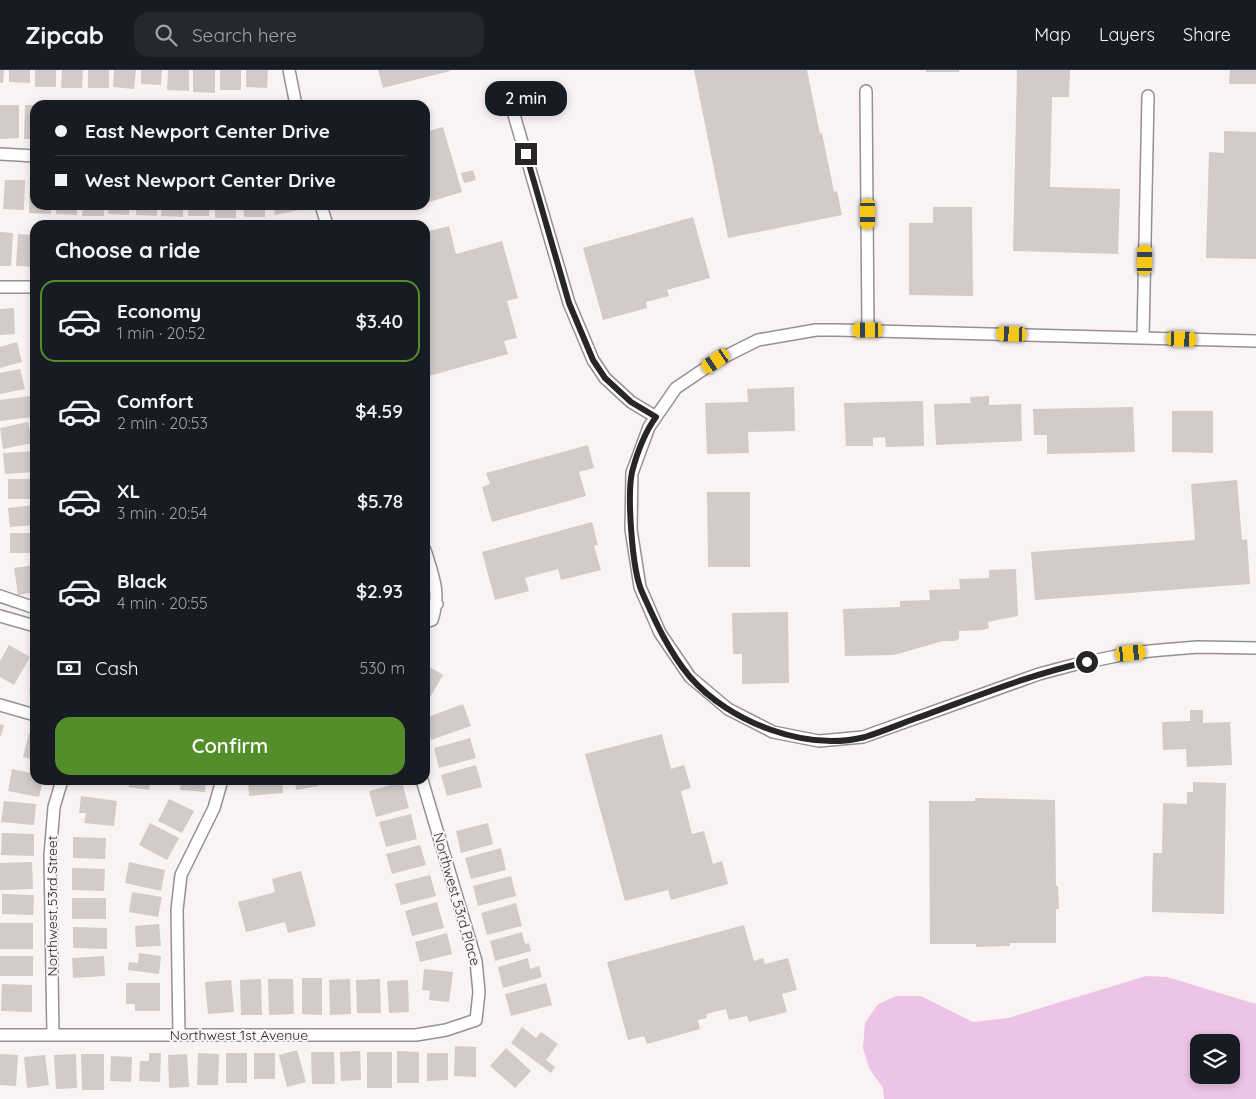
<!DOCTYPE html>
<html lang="en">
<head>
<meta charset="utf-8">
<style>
  body { margin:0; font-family:Quicksand,sans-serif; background:#242831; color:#f1f3f6; height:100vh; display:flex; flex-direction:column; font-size:19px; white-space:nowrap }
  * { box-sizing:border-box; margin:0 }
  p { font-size:16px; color:#9ea1a6 }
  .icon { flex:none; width:28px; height:28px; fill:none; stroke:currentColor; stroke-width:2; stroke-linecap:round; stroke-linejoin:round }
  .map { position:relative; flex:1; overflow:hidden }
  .details { position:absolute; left:30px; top:150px; width:400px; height:565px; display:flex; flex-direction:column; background:#171b24; border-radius:15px; box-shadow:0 2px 8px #0003 }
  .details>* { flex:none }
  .guide { position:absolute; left:30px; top:30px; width:400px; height:110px; border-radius:15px; box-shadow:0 2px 8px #0003; display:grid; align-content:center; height:110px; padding:0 25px; background:#171b24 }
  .buttons { position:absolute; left:1190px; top:964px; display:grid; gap:10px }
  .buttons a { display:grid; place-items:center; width:50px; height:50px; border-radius:10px; background:#171b24; box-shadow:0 2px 8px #0003; font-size:25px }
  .end { position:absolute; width:22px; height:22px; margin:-11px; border:6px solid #272525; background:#fff; box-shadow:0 0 0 2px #fff }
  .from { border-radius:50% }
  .bubble { position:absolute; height:35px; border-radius:15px; background:#171b24; box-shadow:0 2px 8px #0003; font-size:16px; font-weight:600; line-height:35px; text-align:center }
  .car { position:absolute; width:15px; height:30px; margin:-15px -8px; border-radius:6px; box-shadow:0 0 4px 1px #0007; background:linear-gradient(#f5c518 24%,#345 0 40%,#f5c518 0 76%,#345 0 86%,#f5c518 0) }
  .guide b { display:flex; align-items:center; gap:18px; height:48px; font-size:19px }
  .guide b+b { border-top:1px solid #363941 }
  .guide i { width:12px; height:12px; background:#f1f3f6 }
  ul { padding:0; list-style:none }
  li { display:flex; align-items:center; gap:15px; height:82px; margin:0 10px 8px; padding:0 15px; border:2px solid transparent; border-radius:15px }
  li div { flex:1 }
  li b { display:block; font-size:19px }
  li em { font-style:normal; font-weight:600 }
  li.on { border-color:#548e2b }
  li>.icon { width:45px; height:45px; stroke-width:1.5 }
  h2 { padding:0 25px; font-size:22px; line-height:60px }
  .pay { display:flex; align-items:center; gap:12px; height:55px; padding:0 25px; font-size:19px }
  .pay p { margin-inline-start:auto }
  .action { display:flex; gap:10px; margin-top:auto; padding:10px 25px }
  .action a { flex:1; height:58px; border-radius:15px; background:#548e2b; color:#fff; font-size:20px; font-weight:600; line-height:58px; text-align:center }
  header { display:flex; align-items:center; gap:30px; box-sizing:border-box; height:70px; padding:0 25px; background:#171b24; border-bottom:1px solid #363941 }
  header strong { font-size:24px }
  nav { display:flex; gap:28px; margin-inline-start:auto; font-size:18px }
  .search { width:350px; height:45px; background:#242831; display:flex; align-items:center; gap:12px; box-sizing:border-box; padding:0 18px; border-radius:15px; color:#9ea1a6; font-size:19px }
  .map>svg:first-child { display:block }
</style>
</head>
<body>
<header>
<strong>Zipcab</strong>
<div class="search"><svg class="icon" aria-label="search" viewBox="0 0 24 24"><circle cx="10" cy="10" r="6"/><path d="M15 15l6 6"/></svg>Search here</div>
<nav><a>Map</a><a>Layers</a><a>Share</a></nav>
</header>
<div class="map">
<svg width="1256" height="1029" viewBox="0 0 1256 1029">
  <rect width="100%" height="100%" fill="#faf3f3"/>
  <path fill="#edc4e6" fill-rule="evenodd" d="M 1146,906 L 1167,907 L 1256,934 L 1256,1029 L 884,1029 L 883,1018 L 869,998 L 863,978 L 865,953 L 878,934 L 896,926 L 921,926 L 973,952 L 1008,948 ZM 1199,972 L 1231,972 L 1231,1005 L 1199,1005 Z"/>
  <path fill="#d2cbc9" d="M 0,0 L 4,0 L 3,13 L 0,13 Z
    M 9,0 L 30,0 L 30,13 L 9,12 Z
    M 35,0 L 56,0 L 56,17 L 35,17 Z
    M 62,0 L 83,0 L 82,18 L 61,18 Z
    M 88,0 L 109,0 L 109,18 L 88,18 Z
    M 114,0 L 136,0 L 134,19 L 113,17 Z
    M 141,0 L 162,0 L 161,15 L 141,14 Z
    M 168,0 L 189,0 L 189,21 L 167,20 Z
    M 193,0 L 215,0 L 215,23 L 193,22 Z
    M 220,0 L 241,0 L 241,20 L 220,20 Z
    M 246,0 L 268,0 L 267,18 L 246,17 Z
    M 378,0 L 450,0 L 450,1 L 383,18 Z
    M 694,0 L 807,0 L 820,64 L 822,63 L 834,122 L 837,121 L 842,145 L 728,168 Z
    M 926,0 L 959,0 L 959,2 L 926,2 Z
    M 1017,0 L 1070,0 L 1069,27 L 1052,27 L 1050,117 L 1120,119 L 1118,184 L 1013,181 Z
    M 1230,0 L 1256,0 L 1256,14 L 1229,14 Z
    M 276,32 L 277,35 L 263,35 L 263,34 Z
    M 0,35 L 19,35 L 19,68 L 0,69 Z
    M 25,35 L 35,35 L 35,69 L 24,69 Z
    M 443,57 L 462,122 L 429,132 L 425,117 L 425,62 Z
    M 1224,61 L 1256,62 L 1256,189 L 1206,188 L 1209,82 L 1224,83 Z
    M 473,100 L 476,110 L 464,113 L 461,103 Z
    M 5,110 L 25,110 L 24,140 L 3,139 Z
    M 30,110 L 35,110 L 35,135 L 51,135 L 51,144 L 29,143 Z
    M 56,135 L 77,135 L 77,145 L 56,144 Z
    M 83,135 L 104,135 L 104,146 L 82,146 Z
    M 109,135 L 130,135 L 129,145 L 108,144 Z
    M 136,135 L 157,135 L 157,146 L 136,145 Z
    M 162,135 L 183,135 L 183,147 L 161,146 Z
    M 189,135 L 210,135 L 209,146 L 188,146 Z
    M 215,135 L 236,135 L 236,148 L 215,148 Z
    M 243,135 L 265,135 L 265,147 L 244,147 Z
    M 273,135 L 302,135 L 303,139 L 275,145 Z
    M 933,137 L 972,137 L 973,226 L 909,225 L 909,153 L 933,153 Z
    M 693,147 L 710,208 L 667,220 L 669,226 L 646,232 L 647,238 L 603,250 L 583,178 Z
    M 449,156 L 456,184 L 502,171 L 518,228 L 507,231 L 517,268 L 504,271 L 508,284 L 425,307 L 425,162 Z
    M 0,162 L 13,163 L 11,196 L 0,196 Z
    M 18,164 L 35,165 L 35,197 L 16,196 Z
    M 14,238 L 15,264 L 0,265 L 0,239 Z
    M 17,272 L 22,292 L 0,298 L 0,277 Z
    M 20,299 L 25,319 L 0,324 L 0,303 Z
    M 794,317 L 795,361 L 748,362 L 749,383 L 707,384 L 705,333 L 748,332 L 747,319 Z
    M 30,326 L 33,347 L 0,351 L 0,330 Z
    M 989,326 L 989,335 L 1021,334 L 1022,371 L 936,375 L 934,334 L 971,333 L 970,327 Z
    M 923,331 L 924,376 L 886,377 L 885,367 L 873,368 L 873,376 L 846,376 L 844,333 Z
    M 1133,337 L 1135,382 L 1047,384 L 1047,365 L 1034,365 L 1033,339 Z
    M 1172,341 L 1213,341 L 1213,383 L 1172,382 Z
    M 28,352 L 33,373 L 3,379 L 0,358 Z
    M 588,375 L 594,398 L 579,402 L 586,426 L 492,452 L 482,417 L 490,414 L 486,403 Z
    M 35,381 L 35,402 L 5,404 L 3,383 Z
    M 8,409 L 35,409 L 35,429 L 8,429 Z
    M 1237,410 L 1242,470 L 1247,469 L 1250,514 L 1035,530 L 1031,482 L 1195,470 L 1191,414 Z
    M 707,422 L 750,422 L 750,497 L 708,497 Z
    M 35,435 L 35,455 L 10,457 L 8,438 Z
    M 592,452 L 598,475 L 594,476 L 601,500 L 561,510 L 558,499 L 525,508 L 529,521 L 495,530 L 482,482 Z
    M 10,463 L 35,463 L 35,483 L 10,483 Z
    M 35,495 L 35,522 L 18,525 L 14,498 Z
    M 1016,499 L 1018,546 L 988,552 L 989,558 L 982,560 L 959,561 L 959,569 L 954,571 L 943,571 L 894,585 L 845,586 L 843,539 L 900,537 L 900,531 L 930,530 L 929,520 L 960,519 L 959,509 L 989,508 L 989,500 Z
    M 788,542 L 789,613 L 742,614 L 742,584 L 733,584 L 732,543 Z
    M 9,575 L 30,587 L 14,615 L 0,607 L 0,591 Z
    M 425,594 L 443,605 L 425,636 Z
    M 35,605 L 35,623 L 29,621 Z
    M 463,634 L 471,656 L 431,670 L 425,648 Z
    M 1190,640 L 1203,640 L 1203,653 L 1230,652 L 1232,695 L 1187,697 L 1186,679 L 1163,680 L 1162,652 L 1190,651 Z
    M 0,654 L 4,655 L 1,666 L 0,666 Z
    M 29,663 L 35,664 L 35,690 L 23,687 Z
    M 662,664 L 671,699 L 684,695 L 691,718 L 681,721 L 692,764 L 704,761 L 713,794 L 722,791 L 728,814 L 671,830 L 668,820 L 625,831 L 585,684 Z
    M 470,668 L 476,688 L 439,698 L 434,678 Z
    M 476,695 L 482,717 L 447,726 L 441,705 Z
    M 12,699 L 35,704 L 35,710 L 43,710 L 39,727 L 8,721 Z
    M 130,710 L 151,710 L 149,720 L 129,717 Z
    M 170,710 L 206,710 L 205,722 L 180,720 L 181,712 Z
    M 248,710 L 282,710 L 283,723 L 249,726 Z
    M 295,710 L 317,710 L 318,716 L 296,720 Z
    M 402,712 L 409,738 L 376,747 L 369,721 Z
    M 1193,712 L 1226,713 L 1224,844 L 1152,842 L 1153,783 L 1162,783 L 1163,733 L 1187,734 L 1187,722 L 1193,722 Z
    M 81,726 L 117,731 L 114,756 L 84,753 L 86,743 L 79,743 Z
    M 975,728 L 1055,730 L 1056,816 L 1058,816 L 1059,839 L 1056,839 L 1056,873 L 1010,873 L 1010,876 L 976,877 L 976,874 L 930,874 L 929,731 L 975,731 Z
    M 169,729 L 194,741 L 182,763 L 158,751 Z
    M 4,731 L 36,734 L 34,755 L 1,752 Z
    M 411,744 L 417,769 L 386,777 L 379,752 Z
    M 150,753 L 179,768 L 167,790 L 139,775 Z
    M 488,753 L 493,774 L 461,783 L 456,761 Z
    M 2,763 L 34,764 L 34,786 L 1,785 Z
    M 73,767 L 106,768 L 105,789 L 73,788 Z
    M 420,775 L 426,795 L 392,804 L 386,784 Z
    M 501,778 L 506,800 L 471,809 L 465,788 Z
    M 32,792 L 33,819 L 0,820 L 0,793 Z
    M 129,792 L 165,800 L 161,821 L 125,813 Z
    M 72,798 L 105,799 L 104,821 L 72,820 Z
    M 301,801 L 316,856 L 288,863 L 285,852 L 246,862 L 238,832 L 275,822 L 272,809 Z
    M 430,805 L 436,826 L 401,835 L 395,814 Z
    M 511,806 L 516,826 L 478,836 L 473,816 Z
    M 132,822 L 162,827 L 158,847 L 129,842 Z
    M 2,824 L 34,825 L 33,845 L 2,844 Z
    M 72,828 L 106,828 L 106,849 L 72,849 Z
    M 437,832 L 444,858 L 412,866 L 405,841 Z
    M 516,833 L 522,856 L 487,865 L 481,843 Z
    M 0,853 L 33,853 L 33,879 L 0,879 Z
    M 159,854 L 161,876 L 136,877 L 135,856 Z
    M 744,855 L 754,891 L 763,888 L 765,894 L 788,888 L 797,920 L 782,924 L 787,942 L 749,952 L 747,946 L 729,950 L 726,939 L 706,944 L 707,948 L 698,950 L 700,959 L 647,974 L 644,966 L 628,970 L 607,892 Z
    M 73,857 L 107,858 L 107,879 L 73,878 Z
    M 522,862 L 525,874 L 529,873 L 531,881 L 495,891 L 490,871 Z
    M 447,863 L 452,884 L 420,892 L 415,872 Z
    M 139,883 L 161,886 L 159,904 L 128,900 L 129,892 L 138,893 Z
    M 0,886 L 33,886 L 33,906 L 0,906 Z
    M 104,886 L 105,906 L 73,908 L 72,888 Z
    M 528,888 L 530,899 L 539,896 L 542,907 L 503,918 L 498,897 Z
    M 424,899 L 453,902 L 449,932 L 429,930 L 430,921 L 422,920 Z
    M 302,908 L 322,908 L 322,945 L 302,944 Z
    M 261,909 L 262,945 L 241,945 L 240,910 Z
    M 268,909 L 293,909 L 294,944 L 269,945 Z
    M 350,909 L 351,944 L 330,945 L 329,910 Z
    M 380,909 L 381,943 L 357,943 L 356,910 Z
    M 231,910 L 234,942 L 208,944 L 205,912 Z
    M 408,910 L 409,942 L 389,943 L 387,911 Z
    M 126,913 L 160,913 L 160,941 L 135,941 L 135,934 L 126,934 Z
    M 546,913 L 552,935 L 511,946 L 505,924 Z
    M 2,914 L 32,915 L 32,942 L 1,941 Z
    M 522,957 L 536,968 L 541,962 L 558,974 L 546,990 L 555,997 L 551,1003 L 511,973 Z
    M 455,976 L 476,977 L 476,1007 L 454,1006 Z
    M 506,978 L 531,1001 L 515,1018 L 490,996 Z
    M 297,980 L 306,1012 L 287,1017 L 279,985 Z
    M 360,981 L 361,1010 L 341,1011 L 340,982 Z
    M 397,981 L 419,982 L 419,1013 L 397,1013 Z
    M 311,982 L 334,982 L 335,1014 L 312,1014 Z
    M 367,982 L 392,982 L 392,1018 L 367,1018 Z
    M 149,983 L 161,983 L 160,1012 L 139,1011 L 140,991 L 149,991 Z
    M 198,983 L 219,984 L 218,1015 L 197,1015 Z
    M 226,983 L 247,983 L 247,1013 L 226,1013 Z
    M 254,983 L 275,983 L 275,1009 L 254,1009 Z
    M 427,983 L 448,983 L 448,1010 L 427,1011 Z
    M 0,984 L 18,985 L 16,1016 L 0,1015 Z
    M 76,984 L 77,1018 L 56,1019 L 54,985 Z
    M 81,984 L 104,984 L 104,1020 L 82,1020 Z
    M 187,984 L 189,1017 L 169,1018 L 168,985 Z
    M 45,985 L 49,1015 L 27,1018 L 24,987 Z
    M 111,986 L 132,987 L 131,1012 L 110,1011 Z"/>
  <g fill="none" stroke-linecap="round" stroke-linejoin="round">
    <g stroke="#979090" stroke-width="14">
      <path id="street" d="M 289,0 L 296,35
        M 866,21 L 868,260
        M 512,38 L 569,233 L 593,290 L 605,308 L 631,332 L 656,347
        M 0,84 L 35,86
        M 321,135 L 327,155
        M 0,217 L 35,217
        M 1143,268 L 1148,26
        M 1256,271 L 837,260 L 816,260 L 758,270 L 716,291 L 676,318 L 649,357 L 632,403 L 631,459 L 640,517 L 660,563 L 690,607 L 728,639 L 773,662 L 819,671 L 863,667 L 1039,604 L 1073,595 L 1131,583 L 1161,580 L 1198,577 L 1256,578
        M 425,480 C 433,506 441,523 432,550 L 425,552
        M 0,526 L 35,538
        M 425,537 L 437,534
        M 0,546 L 35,556
        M 0,635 L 35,645
        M 53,964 L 50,786 L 54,737 L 62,710
        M 0,965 L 416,965 L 446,960 L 476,950 L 479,922 L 476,891 L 422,710
        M 179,965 L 177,840 L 181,805 L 214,738 L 222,710"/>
    </g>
    <use href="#street" stroke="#fff" stroke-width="11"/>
  </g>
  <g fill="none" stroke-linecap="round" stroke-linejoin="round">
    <path stroke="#272525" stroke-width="6" d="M 526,84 L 569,233 L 593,290 L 605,308 L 631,332 L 656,347 C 645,362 637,383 632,402 C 627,426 632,500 642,522 C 655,551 669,582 690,607 C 729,652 806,682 865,667 C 881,662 898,655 914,649 C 971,629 1027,605 1087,592"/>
  </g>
  <g text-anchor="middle" stroke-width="4" stroke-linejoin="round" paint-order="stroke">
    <g font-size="14" fill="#272525" stroke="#faf3f3">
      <text transform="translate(457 829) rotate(74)" y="5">Northwest 53rd Place</text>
      <text transform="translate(52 836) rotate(-90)" y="5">Northwest 53rd Street</text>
      <text x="239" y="970">Northwest 1st Avenue</text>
    </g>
  </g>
</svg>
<div class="buttons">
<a><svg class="icon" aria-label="layers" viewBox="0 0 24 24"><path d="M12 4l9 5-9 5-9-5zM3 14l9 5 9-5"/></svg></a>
</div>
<i class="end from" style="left:1087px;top:592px"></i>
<i class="end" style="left:526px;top:84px"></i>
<div class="bubble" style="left:485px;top:11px;width:82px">2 min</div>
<i class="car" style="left:868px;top:144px;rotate:180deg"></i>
<i class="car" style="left:1145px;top:190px;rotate:1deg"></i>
<i class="car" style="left:868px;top:260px;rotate:270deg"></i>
<i class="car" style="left:1012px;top:264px;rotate:272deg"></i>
<i class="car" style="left:1182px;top:269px;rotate:92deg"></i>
<i class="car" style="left:716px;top:291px;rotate:236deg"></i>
<i class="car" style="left:1131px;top:583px;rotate:84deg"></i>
<div class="guide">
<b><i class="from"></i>East Newport Center Drive</b>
<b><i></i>West Newport Center Drive</b>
</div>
<section class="details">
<h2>Choose a ride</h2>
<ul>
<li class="on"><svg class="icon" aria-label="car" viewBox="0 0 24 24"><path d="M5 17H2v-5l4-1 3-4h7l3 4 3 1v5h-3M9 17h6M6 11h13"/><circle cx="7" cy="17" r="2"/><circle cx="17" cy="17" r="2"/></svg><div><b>Economy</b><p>1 min · 20:52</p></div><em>$3.40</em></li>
<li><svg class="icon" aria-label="car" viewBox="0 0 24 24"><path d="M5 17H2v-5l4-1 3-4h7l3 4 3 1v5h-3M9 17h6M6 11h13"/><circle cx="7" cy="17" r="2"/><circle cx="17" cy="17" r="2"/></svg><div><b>Comfort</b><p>2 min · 20:53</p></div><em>$4.59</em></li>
<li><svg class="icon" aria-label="car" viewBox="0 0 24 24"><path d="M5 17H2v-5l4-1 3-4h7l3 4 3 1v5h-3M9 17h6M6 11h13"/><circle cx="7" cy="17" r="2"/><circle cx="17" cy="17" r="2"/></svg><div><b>XL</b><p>3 min · 20:54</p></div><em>$5.78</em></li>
<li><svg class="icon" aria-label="car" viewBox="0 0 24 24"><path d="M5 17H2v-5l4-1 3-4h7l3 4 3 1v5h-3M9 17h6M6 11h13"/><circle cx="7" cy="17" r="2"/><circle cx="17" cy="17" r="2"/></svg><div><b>Black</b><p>4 min · 20:55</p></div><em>$2.93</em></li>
</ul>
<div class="pay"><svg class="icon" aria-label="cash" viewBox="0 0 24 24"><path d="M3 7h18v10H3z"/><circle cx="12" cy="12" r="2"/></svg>Cash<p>530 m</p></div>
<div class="action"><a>Confirm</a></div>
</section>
</div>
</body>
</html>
